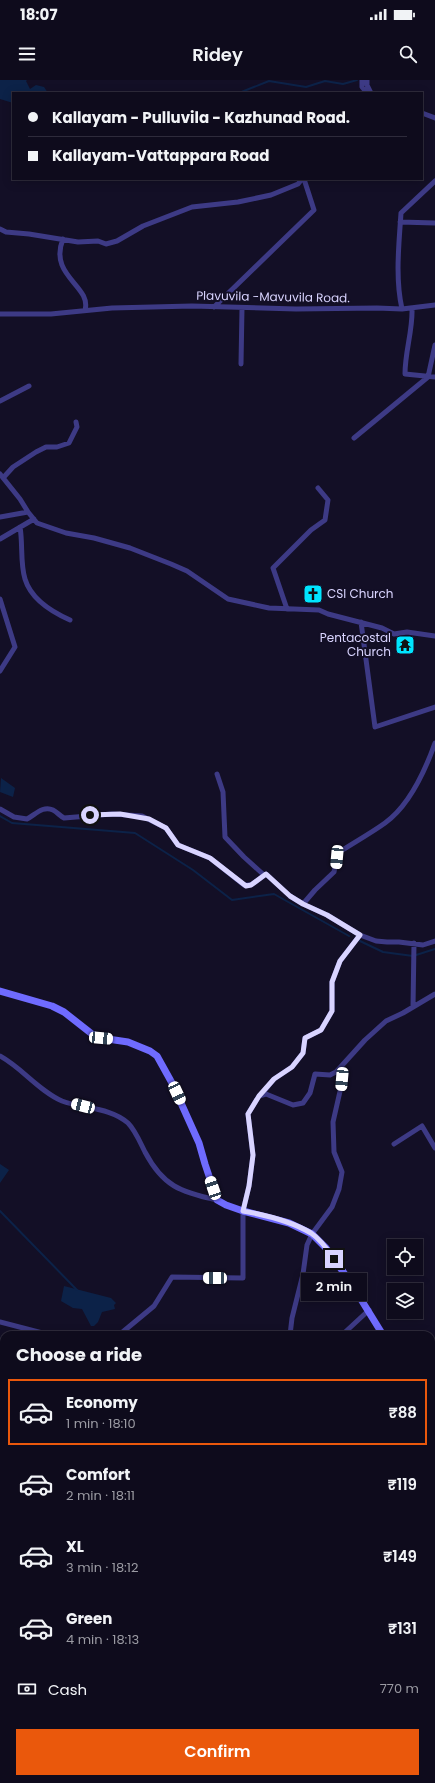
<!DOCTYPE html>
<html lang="en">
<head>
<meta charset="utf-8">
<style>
  body { margin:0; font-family:Poppins,sans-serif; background:#171425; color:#f1f3f6; height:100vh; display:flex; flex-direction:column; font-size:15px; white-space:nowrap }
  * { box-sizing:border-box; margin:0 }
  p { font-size:13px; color:#9b9ba3 }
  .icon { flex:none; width:22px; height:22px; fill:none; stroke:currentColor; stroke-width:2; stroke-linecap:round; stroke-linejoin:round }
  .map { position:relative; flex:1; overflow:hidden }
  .drawer { position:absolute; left:0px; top:1251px; width:435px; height:452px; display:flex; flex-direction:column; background:#0e0b1c; border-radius:12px 12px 0 0; box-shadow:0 2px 10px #0003,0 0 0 1px #2e2b3b }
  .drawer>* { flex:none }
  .hud { position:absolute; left:12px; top:12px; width:411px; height:88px; border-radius:0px; box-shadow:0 2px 10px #0003,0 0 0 1px #2e2b3b; display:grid; align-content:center; height:88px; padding:0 16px; background:#0e0b1c }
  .controls { position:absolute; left:387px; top:1159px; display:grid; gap:8px }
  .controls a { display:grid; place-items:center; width:36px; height:36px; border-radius:0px; background:#0e0b1c; box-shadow:0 2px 10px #0003,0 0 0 1px #2e2b3b; font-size:20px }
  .end { position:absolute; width:18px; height:18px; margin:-9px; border:5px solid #d9d4ff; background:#111; box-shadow:0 0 0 2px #111 }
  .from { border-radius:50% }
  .bubble { position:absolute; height:28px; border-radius:0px; background:#0e0b1c; box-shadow:0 2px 10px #0003,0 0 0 1px #2e2b3b; font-size:13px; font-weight:600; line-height:28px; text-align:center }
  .car { position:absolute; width:12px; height:24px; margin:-12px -6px; border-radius:5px; box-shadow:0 0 3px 1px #0007; background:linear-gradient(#fff 24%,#345 0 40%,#fff 0 76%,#345 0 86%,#fff 0) }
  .hud b { display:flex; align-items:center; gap:14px; height:38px; font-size:15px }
  .hud b+b { border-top:1px solid #2e2b3b }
  .hud i { width:10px; height:10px; background:#f1f3f6 }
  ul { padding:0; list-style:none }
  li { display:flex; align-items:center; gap:12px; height:66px; margin:0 8px 6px; padding:0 8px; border:2px solid transparent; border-radius:0px }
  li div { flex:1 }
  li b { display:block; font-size:15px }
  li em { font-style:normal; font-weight:600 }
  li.current { border-color:#ea580c }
  li>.icon { width:36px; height:36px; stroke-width:1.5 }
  h2 { padding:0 16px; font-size:18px; line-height:48px }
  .pay { display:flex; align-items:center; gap:10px; height:44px; padding:0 16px; font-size:15px }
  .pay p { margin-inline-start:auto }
  .button { display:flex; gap:8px; margin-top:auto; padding:8px 16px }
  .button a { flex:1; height:46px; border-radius:0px; background:#ea580c; color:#fff; font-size:16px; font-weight:600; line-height:46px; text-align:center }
  .status { display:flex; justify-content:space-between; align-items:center; height:28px; padding:0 20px; background:#0e0b1c; direction:ltr }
  .status svg { height:11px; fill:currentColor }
  header { display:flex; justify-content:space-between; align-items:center; height:52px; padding:0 16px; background:#0e0b1c; font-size:18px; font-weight:600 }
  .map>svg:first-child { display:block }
</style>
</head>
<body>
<div class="status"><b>18:07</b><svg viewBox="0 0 49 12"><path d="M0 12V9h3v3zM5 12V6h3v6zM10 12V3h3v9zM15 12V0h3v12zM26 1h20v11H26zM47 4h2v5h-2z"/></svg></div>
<header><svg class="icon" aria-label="menu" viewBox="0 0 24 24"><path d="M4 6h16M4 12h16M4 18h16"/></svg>Ridey<svg class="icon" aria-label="search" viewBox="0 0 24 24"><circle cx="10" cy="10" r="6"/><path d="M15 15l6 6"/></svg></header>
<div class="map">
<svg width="435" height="1703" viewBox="0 0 435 1703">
  <rect width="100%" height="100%" fill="#130f26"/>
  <path fill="#0c2248" d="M 0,0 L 27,0 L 26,1 L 30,9 L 36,5 L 44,7 L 48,13 L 13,13 L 13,23 L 0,19 Z
    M 1,698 L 15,708 L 13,717 L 0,712 Z
    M 0,1084 L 9,1090 L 0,1103 Z
    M 64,1206 L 111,1218 L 116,1223 L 114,1225 L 115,1229 L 102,1232 L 98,1242 L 94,1246 L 91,1246 L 82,1229 L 73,1228 L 61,1221 Z"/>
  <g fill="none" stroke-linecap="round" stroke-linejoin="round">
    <path stroke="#0c2248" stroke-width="2" d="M 239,13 L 269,1 L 306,7 L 325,1 L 343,4 L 357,0
      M 0,736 L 12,743 L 135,753 L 193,790 L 232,820 L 274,814 L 349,856
      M 360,861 L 383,872 L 413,876 L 435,869
      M 0,1131 L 77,1210
      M 0,1268 L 4,1268"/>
    <path stroke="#3d3a85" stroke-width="5" d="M 362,0 L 362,7 L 367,13
      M 367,0 L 367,5 L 371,13
      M 422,33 L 435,38
      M 400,142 L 435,143
      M 0,149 L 6,152 L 29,154 L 78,162 L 98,161 L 106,164 L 117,161 L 143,146 L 192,127 L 238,122 L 271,115 L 298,104 L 302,99
      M 63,159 C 48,196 92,206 85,230
      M 214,227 L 314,130 L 304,99
      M 412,228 C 413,250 405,271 405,294 L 435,297
      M 402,229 C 395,198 399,164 401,133 L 435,101
      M 0,234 L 51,234 L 112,228 L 192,226 L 296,229 L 377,228 L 402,229 L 435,225
      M 241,284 L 242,228
      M 0,321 L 29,306
      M 354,358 L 428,297 L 435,265
      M 0,394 L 20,419 L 28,432 L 37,443 L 66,453 L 94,458 L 130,468 L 171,484 L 187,491 L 228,519 L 269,528 L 319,530 L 328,534 L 382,548 L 394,554 L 407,552 L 435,556
      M 3,398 L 13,387 L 36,372 L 46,367 L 57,367 L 69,363 L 77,347 L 76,342
      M 0,437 L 28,432
      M 20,447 C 23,464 20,483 25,499 C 31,519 52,532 70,540
      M 0,459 L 34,439
      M 0,519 L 15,567 L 0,591
      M 287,529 L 273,488 L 311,450 L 325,440 L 328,420 L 318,408
      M 361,542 L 375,647 L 435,627
      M 217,694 L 223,712 L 225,757 L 244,777 L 264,795
      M 0,729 L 14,737 L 27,739 C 35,735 43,725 53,730 C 57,732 60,736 64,738 L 112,734 L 142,736 L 166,748 L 178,765 L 210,778 L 244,805 L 251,805 L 266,794 L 290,816 L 303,824 L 327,835 L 360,855 L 376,861 L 387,862 L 399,862 L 423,865 L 435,861
      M 303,824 L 315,810 L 334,792 L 337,777 L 341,771 C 355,762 371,753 385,743 C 410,725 425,691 435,663
      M 413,927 L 414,863
      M 0,976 C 22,988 39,1011 62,1021 C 83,1029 110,1027 128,1043 C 135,1050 140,1062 145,1072 C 163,1106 180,1112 217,1120
      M 261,1015 L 274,999 L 292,987 L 303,973 L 305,958 L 321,950 L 332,931 L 332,902 L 340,881 L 360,855
      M 394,1064 L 422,1046 L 435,1068
      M 0,1242 L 50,1255
      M 119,1255 L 154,1226 L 172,1197 L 243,1198 L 243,1131 L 249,1106 L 253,1075 L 248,1034 L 259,1016 L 266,1014 L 293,1025 L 303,1023 L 310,1013 L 315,994 L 330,995 L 336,992 L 365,960 L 386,941 L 403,933 L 435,914
      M 290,1255 L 292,1238 L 303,1194 L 307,1165 L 312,1154 L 332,1127 L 339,1109 L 342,1092 L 334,1072 L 333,1042 L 341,1007 L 342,999 L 340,989
      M 342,1255 L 369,1230
      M 431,1349 L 435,1347
      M 0,1531 L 4,1528
      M 431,1610 L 435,1611"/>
    <path stroke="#6f6bff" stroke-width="7" d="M 0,911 L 52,926 L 64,932 L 92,954 L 101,958 L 128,962 L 150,971 L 157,976 L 172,1003 L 199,1063 L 205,1084 L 217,1120 L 226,1125 L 243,1131 L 289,1143 L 312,1154 L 326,1168 L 349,1200 L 383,1255
      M 431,1353 L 435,1367"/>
  </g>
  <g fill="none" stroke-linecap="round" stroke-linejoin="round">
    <path stroke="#d9d4ff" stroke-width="5" d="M 90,735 L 120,734 L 149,739 L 166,748 L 178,765 L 210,778 L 246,806 L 251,805 L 266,794 L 290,816 L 303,824 L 327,835 L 360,855 L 340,881 L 332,902 L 332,931 L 321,950 L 305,958 L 303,973 L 292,987 L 274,999 L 259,1016 L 248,1034 L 253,1075 L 249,1106 L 243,1131 C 266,1135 291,1141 311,1153 C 320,1159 328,1170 334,1179"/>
  </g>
  <defs>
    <g id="church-square" transform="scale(1)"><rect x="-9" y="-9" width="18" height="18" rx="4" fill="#00e5ff" stroke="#130f26"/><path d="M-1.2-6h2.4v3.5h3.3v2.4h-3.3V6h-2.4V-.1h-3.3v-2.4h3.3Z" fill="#111"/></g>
    <g id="temple-square" transform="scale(1)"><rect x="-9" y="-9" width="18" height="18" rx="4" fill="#00e5ff" stroke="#130f26"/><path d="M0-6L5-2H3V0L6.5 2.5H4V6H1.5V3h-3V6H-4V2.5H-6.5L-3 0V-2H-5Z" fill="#111"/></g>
  </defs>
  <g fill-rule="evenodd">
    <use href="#church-square" x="313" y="514"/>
    <use href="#temple-square" x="405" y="565"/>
  </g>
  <g text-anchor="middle" stroke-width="4" stroke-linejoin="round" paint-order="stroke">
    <g font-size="12" fill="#d9d4ff" stroke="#130f26">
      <text transform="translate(273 217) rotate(1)" y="4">Plavuvila -Mavuvila Road.</text>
    </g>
    <g font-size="12" fill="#d9d4ff" stroke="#130f26" text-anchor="start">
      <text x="327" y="518">CSI Church</text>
      <text x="391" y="562" text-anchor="end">Pentacostal<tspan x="391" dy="14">Church</tspan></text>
    </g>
  </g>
</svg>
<div class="controls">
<a><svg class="icon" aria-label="locate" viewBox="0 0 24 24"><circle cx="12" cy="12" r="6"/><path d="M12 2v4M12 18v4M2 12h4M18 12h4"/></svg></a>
<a><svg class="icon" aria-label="layers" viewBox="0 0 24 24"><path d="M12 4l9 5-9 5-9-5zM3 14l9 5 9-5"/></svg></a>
</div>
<i class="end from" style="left:90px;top:735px"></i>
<i class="end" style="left:334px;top:1179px"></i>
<div class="bubble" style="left:301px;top:1193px;width:66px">2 min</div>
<i class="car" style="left:337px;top:777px;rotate:185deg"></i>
<i class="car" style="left:101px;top:958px;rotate:95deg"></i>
<i class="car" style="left:342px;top:999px;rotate:185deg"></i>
<i class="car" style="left:177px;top:1013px;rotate:155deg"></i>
<i class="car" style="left:83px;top:1026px;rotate:285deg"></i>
<i class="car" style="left:213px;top:1108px;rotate:341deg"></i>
<i class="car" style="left:215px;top:1198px;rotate:271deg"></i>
<div class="hud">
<b><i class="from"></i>Kallayam - Pulluvila - Kazhunad Road.</b>
<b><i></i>Kallayam-Vattappara Road</b>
</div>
<section class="drawer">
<h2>Choose a ride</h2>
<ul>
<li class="current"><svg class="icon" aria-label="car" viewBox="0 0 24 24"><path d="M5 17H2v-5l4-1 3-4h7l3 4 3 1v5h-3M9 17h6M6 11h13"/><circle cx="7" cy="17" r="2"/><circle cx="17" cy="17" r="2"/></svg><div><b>Economy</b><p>1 min · 18:10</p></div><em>₹88</em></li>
<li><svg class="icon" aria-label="car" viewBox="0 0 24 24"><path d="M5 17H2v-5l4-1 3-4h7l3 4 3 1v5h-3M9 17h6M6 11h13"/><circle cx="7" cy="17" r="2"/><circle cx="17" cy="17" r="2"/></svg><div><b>Comfort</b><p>2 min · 18:11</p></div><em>₹119</em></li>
<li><svg class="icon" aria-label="car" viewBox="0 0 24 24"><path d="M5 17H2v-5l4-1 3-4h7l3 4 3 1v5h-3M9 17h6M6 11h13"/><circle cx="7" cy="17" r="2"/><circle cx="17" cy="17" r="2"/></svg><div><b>XL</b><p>3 min · 18:12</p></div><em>₹149</em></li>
<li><svg class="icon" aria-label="car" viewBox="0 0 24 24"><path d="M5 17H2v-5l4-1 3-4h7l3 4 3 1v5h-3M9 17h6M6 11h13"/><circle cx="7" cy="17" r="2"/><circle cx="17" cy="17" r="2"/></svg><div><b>Green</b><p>4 min · 18:13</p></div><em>₹131</em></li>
</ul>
<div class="pay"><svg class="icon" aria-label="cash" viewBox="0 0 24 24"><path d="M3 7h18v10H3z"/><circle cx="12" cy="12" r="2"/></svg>Cash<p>770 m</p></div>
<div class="button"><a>Confirm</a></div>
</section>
</div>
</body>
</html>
